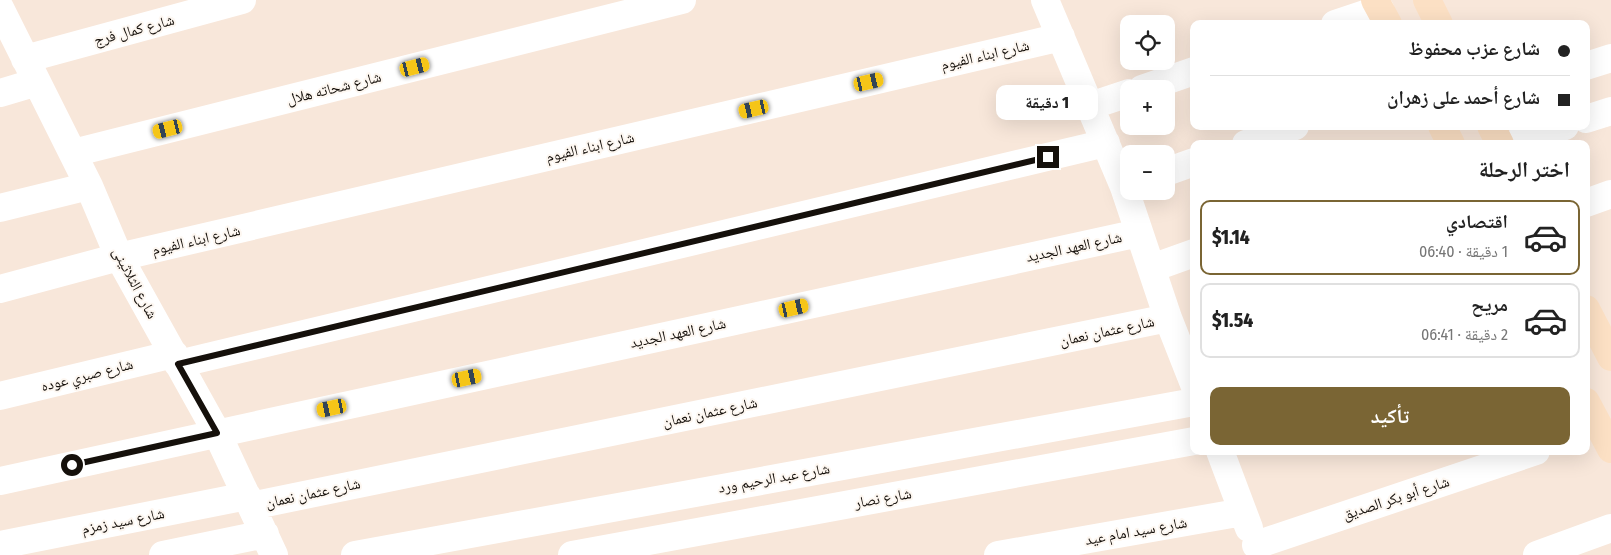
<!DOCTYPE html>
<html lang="ar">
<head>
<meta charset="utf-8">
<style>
  body { margin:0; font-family:"Fira Sans Condensed","Noto Naskh Arabic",sans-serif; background:#f2f2f2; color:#222; direction:rtl; height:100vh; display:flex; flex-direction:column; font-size:19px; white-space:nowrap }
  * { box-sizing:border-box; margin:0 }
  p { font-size:16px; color:#767676 }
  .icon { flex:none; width:28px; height:28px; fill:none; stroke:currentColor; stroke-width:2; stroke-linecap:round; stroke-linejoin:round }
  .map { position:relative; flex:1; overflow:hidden; direction:ltr }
  .panel { position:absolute; left:1190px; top:140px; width:400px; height:315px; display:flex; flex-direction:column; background:#fff; border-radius:10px; box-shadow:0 5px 20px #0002; direction:rtl }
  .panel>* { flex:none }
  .hud { position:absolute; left:1190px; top:20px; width:400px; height:110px; border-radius:10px; box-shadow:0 5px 20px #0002; direction:rtl; display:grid; align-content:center; height:110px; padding:0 20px; background:#fff }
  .controls { position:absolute; left:1120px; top:15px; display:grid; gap:10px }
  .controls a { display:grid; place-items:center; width:55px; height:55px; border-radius:10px; background:#fff; box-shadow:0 5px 20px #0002; font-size:25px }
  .end { position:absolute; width:22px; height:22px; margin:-11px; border:6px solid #15100b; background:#fff; box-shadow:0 0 0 2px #fff }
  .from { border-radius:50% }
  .bubble { position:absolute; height:35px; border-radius:10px; background:#fff; box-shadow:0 5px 20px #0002; font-size:16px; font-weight:800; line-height:35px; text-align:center; direction:rtl }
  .car { position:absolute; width:15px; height:30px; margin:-15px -8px; border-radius:6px; box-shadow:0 0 4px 1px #0007; background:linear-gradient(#f5c518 24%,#345 0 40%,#f5c518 0 76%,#345 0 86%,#f5c518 0) }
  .hud b { display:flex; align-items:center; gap:18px; height:48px; font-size:19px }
  .hud b+b { border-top:1px solid #e0e0e0 }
  .hud i { width:12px; height:12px; background:#222 }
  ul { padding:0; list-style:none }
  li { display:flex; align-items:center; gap:15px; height:75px; margin:0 10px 8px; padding:0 10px; border:2px solid #e0e0e0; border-radius:10px }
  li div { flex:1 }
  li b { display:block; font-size:19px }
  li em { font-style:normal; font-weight:800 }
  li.current { border-color:#7a6534 }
  li>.icon { width:45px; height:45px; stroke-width:1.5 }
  h2 { padding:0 20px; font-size:22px; line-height:60px }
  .primary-button { display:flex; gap:10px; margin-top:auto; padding:10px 20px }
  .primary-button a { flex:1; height:58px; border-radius:10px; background:#7a6534; color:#fff; font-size:20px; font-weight:800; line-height:58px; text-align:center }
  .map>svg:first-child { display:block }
</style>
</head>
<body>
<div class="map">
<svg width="1611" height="555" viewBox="0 0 1611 555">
  <rect width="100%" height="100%" fill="#f8e7da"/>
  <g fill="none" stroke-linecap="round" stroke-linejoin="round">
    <path stroke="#fff" stroke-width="28" d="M 1045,0 L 1124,187 L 1168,318 L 1194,384
      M 0,8 L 89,186 L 119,257 L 217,433 L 274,555
      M 1335,24 L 1380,9
      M 25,59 L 242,0
      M 1586,66 L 1611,58
      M 1142,89 L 1194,71
      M 0,93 L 37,82
      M 1090,106 L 1129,93
      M 1586,119 L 1611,111
      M 1246,144 L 1295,126
      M 1513,144 L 1565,126
      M 73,153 L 682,0
      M 1166,172 L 1194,162
      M 1586,203 L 1611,194
      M 0,208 L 89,186
      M 1152,268 L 1194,253
      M 0,289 L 119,257 L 1061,37
      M 178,364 L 1106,143
      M 0,396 L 174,354
      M 1220,451 L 1249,528
      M 0,481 L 1139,233
      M 251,506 L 1168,318
      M 0,545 L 247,496
      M 1256,545 L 1536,451
      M 163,555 L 265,534
      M 355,555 L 1194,402
      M 572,555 L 1194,441
      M 998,555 L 1243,512
      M 1537,555 L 1611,528"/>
    <path stroke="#fce0c4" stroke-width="28" d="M 1375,0 L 1388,24
      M 1427,0 L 1439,24
      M 1442,126 L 1451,144
      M 1491,126 L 1500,144
      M 1586,309 L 1611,357
      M 1586,402 L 1611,449"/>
  </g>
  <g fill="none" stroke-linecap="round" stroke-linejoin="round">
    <path stroke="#15100b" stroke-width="6" d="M 72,465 L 217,433 L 178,364 L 1048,157"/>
  </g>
  <g text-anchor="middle" stroke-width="4" stroke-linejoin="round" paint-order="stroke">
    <g font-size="15" fill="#15100b" stroke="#fdf7f1">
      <text transform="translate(134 30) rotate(-15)" y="5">شارع كمال فرج</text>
      <text transform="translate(985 55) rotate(-13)" y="5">شارع ابناء الفيوم</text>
      <text transform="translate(334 88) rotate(-14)" y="5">شارع شحاته هلال</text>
      <text transform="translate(590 147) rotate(-13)" y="5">شارع ابناء الفيوم</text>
      <text transform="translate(196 240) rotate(-13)" y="5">شارع ابناء الفيوم</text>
      <text transform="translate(1074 247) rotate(-12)" y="5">شارع العهد الجديد</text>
      <text transform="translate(135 283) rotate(62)" y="5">شارع الثلاثينى</text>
      <text transform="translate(1107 331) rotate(-12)" y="5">شارع عثمان نعمان</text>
      <text transform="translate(678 333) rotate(-12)" y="5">شارع العهد الجديد</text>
      <text transform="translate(87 375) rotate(-14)" y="5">شارع صبري عوده</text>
      <text transform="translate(710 412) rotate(-12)" y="5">شارع عثمان نعمان</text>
      <text transform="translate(774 478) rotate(-10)" y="5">شارع عبد الرحيم ورد</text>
      <text transform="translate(313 493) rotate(-12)" y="5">شارع عثمان نعمان</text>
      <text transform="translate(883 498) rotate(-10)" y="5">شارع نصار</text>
      <text transform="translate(1396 498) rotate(-18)" y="5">شارع أبو بكر الصديق</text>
      <text transform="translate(123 521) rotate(-11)" y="5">شارع سيد زمزم</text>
      <text transform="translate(1136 531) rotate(-10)" y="5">شارع سيد امام عيد</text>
    </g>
  </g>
</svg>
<div class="controls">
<a><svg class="icon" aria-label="locate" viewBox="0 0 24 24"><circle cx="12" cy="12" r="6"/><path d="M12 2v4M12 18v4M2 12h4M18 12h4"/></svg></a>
<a>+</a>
<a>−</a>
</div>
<i class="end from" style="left:72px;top:465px"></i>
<i class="end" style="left:1048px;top:157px"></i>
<div class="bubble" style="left:996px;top:85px;width:102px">1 دقيقة</div>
<i class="car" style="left:415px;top:67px;rotate:76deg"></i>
<i class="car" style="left:869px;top:82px;rotate:77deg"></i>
<i class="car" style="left:754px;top:109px;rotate:257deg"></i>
<i class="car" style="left:168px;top:129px;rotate:256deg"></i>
<i class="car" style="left:794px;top:308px;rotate:77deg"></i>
<i class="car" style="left:467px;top:378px;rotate:78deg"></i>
<i class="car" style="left:332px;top:408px;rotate:258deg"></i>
<div class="hud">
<b><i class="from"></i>شارع عزب محفوظ</b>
<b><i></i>شارع أحمد على زهران</b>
</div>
<section class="panel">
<h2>اختر الرحلة</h2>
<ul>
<li class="current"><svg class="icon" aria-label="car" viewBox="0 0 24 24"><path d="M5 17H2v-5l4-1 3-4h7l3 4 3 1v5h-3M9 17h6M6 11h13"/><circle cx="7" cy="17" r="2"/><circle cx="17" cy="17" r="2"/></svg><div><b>اقتصادي</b><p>1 دقيقة · 06:40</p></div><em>$1.14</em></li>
<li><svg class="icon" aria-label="car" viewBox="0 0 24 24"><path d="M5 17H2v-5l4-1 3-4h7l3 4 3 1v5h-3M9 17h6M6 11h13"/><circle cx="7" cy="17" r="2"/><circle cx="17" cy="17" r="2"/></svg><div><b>مريح</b><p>2 دقيقة · 06:41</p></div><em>$1.54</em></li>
</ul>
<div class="primary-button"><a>تأكيد</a></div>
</section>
</div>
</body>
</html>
